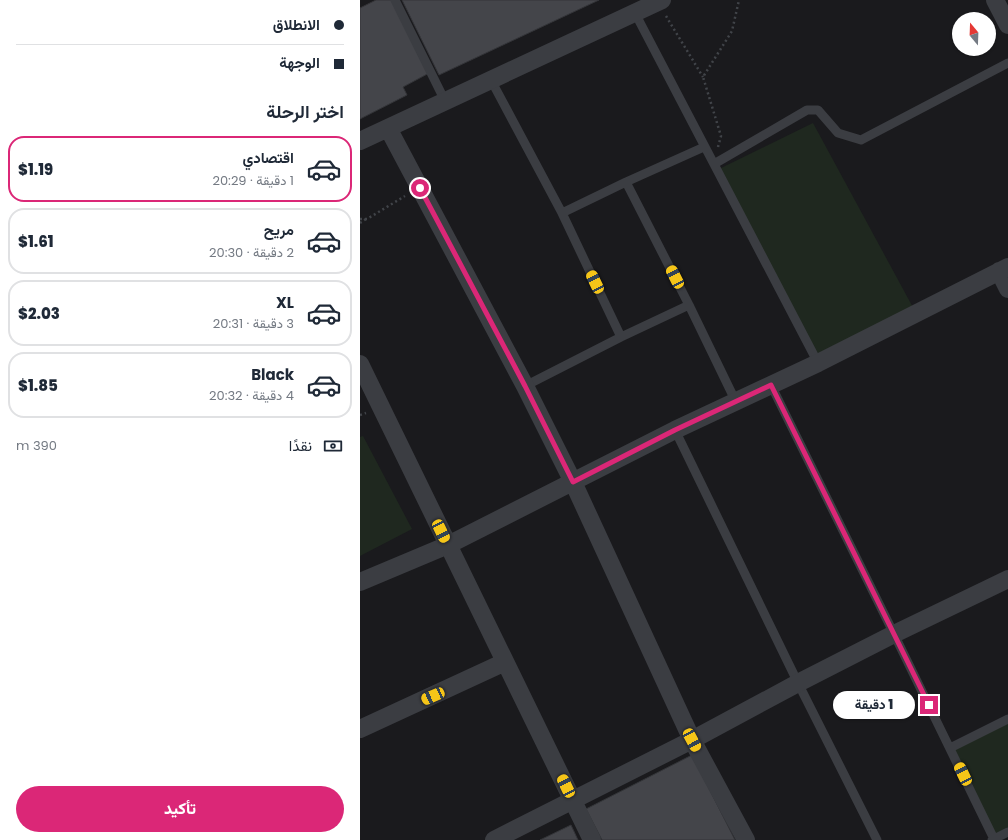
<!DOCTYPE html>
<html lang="ar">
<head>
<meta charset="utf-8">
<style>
  body { margin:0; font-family:Poppins,Vazirmatn,sans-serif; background:#f6f6f7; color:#1f2937; direction:rtl; height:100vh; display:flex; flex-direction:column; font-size:15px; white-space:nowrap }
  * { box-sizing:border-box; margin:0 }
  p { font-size:13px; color:#747a83 }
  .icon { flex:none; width:22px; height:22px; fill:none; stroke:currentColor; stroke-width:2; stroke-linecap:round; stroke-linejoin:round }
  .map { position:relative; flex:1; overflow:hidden; direction:ltr }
  .drawer { display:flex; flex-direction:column; background:#fff; width:360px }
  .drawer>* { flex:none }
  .guide { display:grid; align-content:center; height:88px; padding:0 16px; background:#fff }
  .needle { width:26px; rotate:341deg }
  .controls { position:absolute; left:592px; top:12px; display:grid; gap:8px }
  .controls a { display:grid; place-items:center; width:44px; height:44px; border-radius:50%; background:#fff; box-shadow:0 1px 3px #0004; font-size:20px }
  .end { position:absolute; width:18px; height:18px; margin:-9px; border:5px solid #db2777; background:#fff; box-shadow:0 0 0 2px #fff }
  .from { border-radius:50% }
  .bubble { position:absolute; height:28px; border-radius:14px; background:#fff; box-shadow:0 1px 3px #0004; font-size:13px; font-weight:800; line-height:28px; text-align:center; direction:rtl }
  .car { position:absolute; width:12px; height:24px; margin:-12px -6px; border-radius:5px; box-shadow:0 0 3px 1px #0007; background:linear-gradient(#f5c518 24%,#345 0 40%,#f5c518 0 76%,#345 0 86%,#f5c518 0) }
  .guide b { display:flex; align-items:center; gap:14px; height:38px; font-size:15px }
  .guide b+b { border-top:1px solid #e0e1e3 }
  .guide i { width:10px; height:10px; background:#1f2937 }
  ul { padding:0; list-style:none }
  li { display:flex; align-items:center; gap:12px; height:66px; margin:0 8px 6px; padding:0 8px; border:2px solid #e0e1e3; border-radius:16px }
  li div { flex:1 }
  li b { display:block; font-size:15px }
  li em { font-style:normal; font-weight:800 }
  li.current { border-color:#db2777 }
  li>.icon { width:36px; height:36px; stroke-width:1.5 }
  h2 { padding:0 16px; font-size:18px; line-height:48px }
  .pay { display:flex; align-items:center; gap:10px; height:44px; padding:0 16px; font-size:15px }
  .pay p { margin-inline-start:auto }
  .primary-button { display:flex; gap:8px; margin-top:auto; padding:8px 16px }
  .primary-button a { flex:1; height:46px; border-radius:24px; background:#db2777; color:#fff; font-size:16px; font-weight:800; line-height:46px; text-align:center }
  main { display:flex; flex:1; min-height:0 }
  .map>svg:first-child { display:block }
</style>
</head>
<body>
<main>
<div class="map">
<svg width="648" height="840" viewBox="0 0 648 840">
  <rect width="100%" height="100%" fill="#1a1a1d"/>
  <path fill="#1f281f" d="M 453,123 L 556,313 L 458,363 L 357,170 Z
    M 3,436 L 52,529 L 0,556 L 0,437 Z
    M 648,719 L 648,832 L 634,839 L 590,748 Z"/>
  <path fill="#44454a" stroke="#343539" d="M 16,0 L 33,0 L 71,72 L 43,87 L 47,95 L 0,119 L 0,8 Z
    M 42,0 L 239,0 L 79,75 Z
    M 332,755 L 375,840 L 242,840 L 226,809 Z
    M 211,825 L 218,840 L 180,840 Z"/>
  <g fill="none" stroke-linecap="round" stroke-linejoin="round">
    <path stroke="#414449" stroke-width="2.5" stroke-dasharray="2 3" stroke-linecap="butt" d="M 306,16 L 343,77
      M 358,147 L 361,136 L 343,77 L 372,31 L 379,0
      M 0,219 L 7,219 L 45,196
      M 0,223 L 6,219
      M 0,415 L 6,413"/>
    <path stroke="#3b3d42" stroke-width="9" d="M 35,0 L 85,101
      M 275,13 L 458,363
      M 131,80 L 202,213 L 261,337
      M 354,164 L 447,110 L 458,110 L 478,133 L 501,140 L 648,63
      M 266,182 L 329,305 L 376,402
      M 202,213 L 266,182 L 344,147
      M 411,385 L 534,634 L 634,839
      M 165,386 L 261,337 L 329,305
      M 315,430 L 438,683 L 517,840
      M 590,748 L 648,719
      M 632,840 L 648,832"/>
    <path stroke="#3b3d42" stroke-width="18" d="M 635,0 L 648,25
      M 28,128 L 165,386 L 213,482 L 332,740 L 386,840
      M 0,141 L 302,0
      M 639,271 L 648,289
      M 0,364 L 232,840
      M 0,582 L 88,545 L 315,430 L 458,363 L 648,267
      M 0,729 L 145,662
      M 134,840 L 332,740 L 438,683 L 534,634 L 648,579"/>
  </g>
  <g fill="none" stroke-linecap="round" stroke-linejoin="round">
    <path stroke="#db2777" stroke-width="5" d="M 60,188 L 165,386 L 213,482 L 315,430 L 411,385 L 569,705"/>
  </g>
</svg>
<div class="controls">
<a><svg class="needle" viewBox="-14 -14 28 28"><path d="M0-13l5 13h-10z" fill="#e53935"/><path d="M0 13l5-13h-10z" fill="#747a83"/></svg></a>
</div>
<i class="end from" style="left:60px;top:188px"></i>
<i class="end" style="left:569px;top:705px"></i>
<div class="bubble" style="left:473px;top:691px;width:82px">1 دقيقة</div>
<i class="car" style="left:315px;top:277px;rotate:333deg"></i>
<i class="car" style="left:235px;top:282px;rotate:334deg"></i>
<i class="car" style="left:81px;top:531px;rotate:154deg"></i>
<i class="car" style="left:73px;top:696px;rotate:246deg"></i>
<i class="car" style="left:332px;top:740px;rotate:152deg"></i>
<i class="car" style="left:603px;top:774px;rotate:334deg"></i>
<i class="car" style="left:206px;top:786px;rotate:334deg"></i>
</div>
<section class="drawer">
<div class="guide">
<b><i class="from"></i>الانطلاق</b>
<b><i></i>الوجهة</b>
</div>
<h2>اختر الرحلة</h2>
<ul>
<li class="current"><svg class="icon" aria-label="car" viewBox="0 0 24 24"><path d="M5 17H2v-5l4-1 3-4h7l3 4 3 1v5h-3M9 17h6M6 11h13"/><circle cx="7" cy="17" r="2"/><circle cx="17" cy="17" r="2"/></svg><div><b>اقتصادي</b><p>1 دقيقة · 20:29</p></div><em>$1.19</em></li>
<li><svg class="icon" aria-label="car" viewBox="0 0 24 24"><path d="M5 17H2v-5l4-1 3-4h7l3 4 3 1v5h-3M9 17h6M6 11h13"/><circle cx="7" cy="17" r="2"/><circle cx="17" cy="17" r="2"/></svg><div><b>مريح</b><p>2 دقيقة · 20:30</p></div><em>$1.61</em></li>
<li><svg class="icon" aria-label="car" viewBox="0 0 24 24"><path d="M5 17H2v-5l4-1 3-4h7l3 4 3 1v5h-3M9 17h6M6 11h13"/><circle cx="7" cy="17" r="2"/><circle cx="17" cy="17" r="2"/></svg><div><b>XL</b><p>3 دقيقة · 20:31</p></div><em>$2.03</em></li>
<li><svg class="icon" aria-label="car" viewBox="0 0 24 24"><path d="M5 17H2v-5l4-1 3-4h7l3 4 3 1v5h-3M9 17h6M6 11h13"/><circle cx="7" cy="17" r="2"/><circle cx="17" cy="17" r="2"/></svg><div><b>Black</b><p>4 دقيقة · 20:32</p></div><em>$1.85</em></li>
</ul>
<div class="pay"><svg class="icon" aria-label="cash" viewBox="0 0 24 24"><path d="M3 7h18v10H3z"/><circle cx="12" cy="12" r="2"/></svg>نقدًا<p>390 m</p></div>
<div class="primary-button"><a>تأكيد</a></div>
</section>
</main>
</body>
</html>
